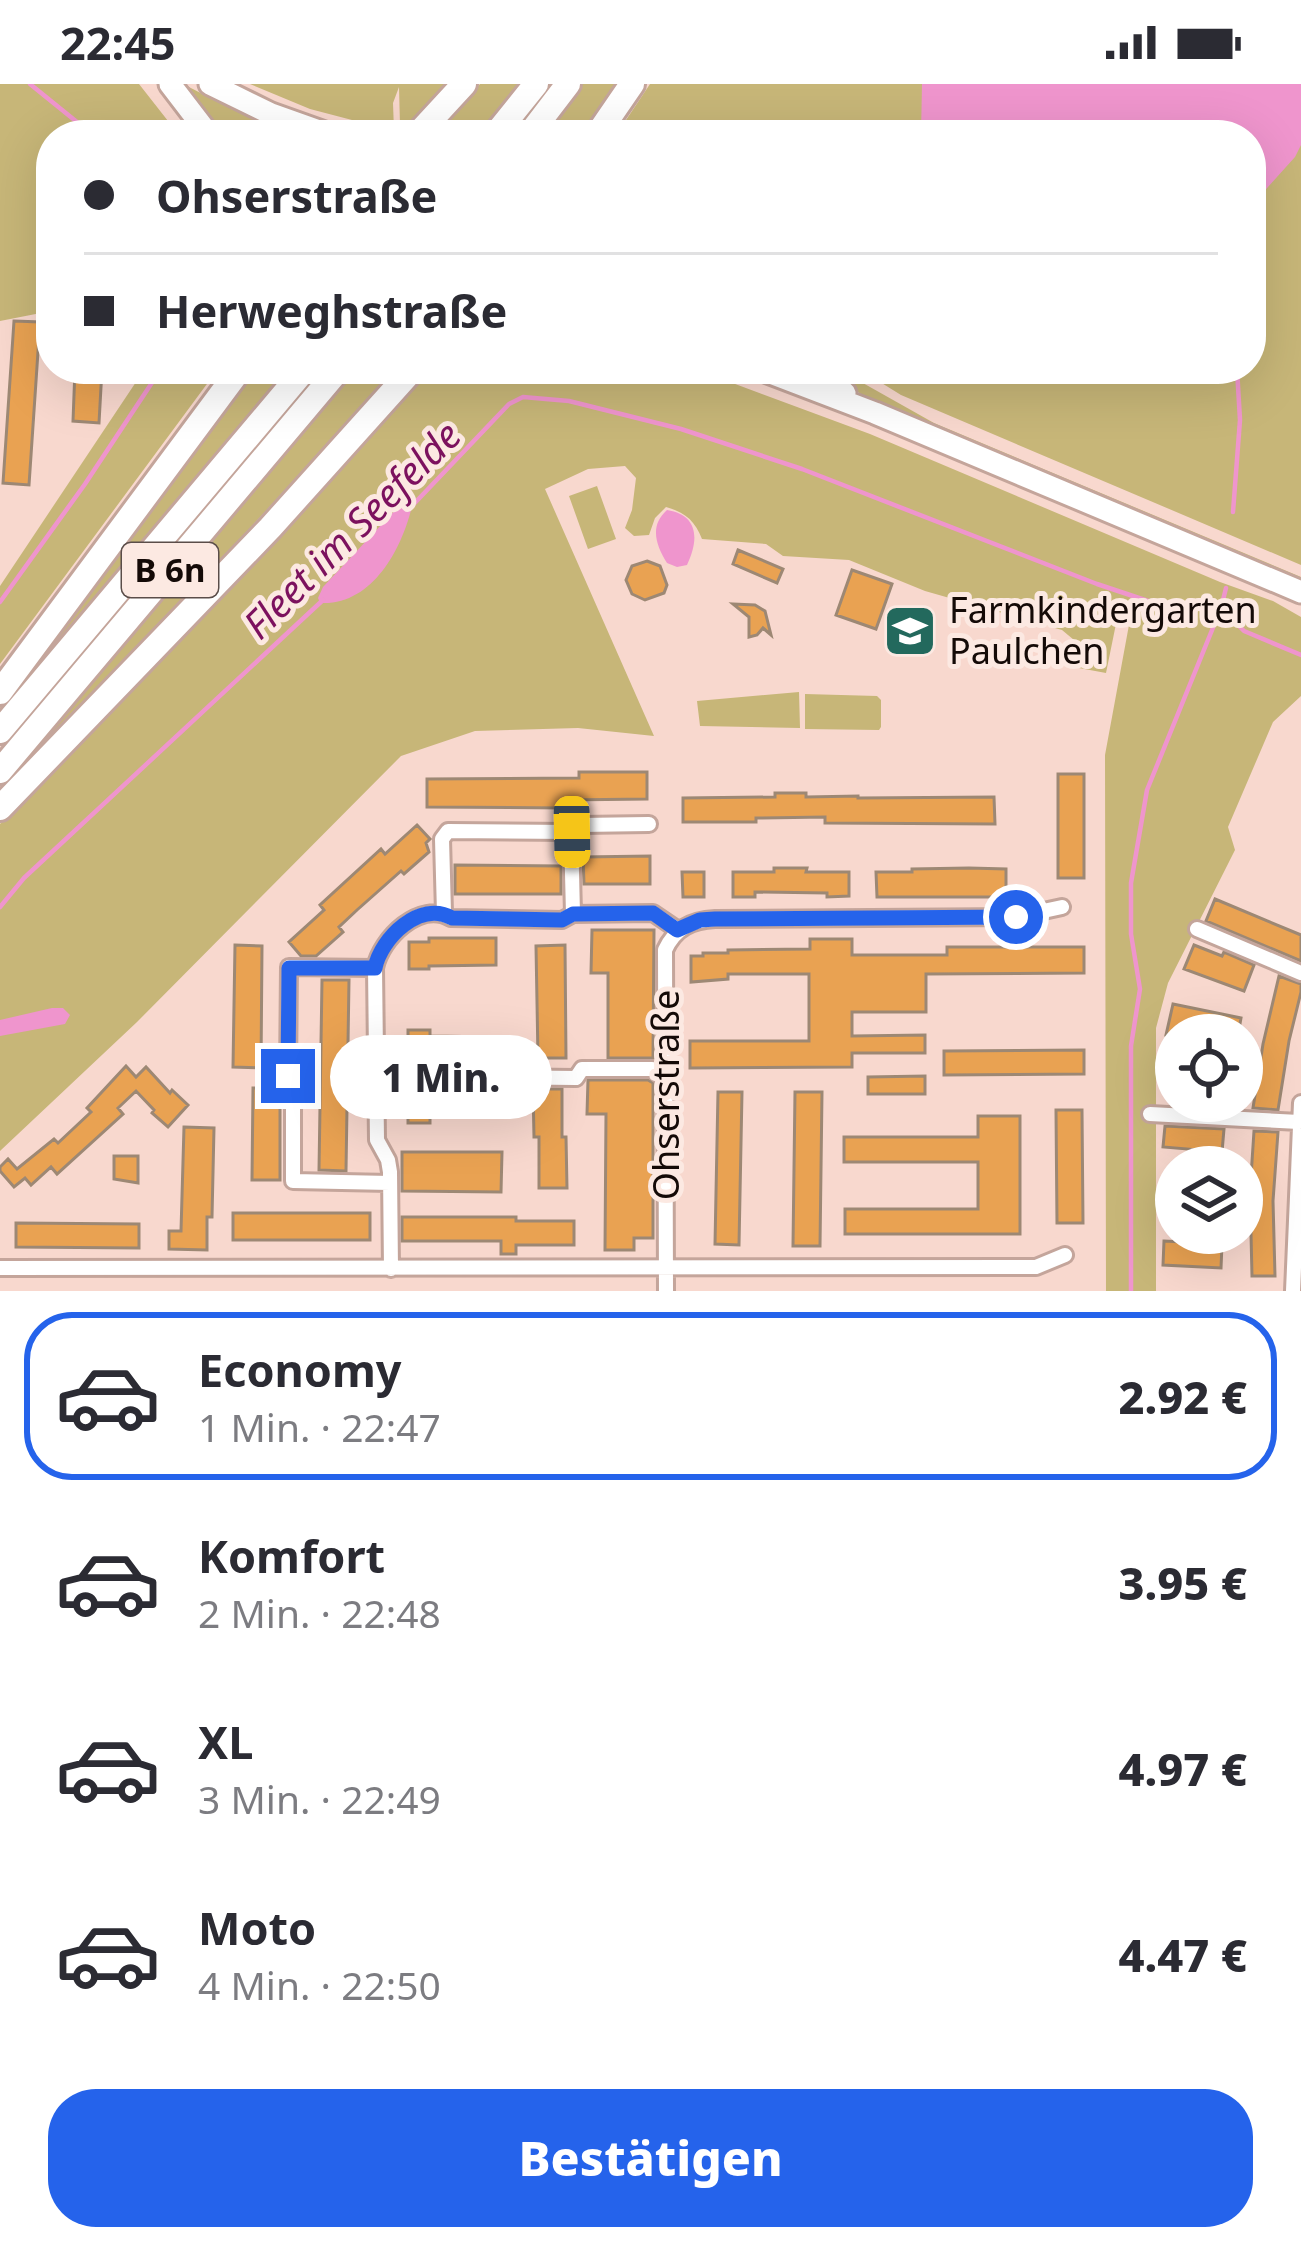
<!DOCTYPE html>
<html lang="de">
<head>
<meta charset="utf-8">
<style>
  body { margin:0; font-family:"Noto Sans",sans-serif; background:#f2f2f3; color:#2b2b33; height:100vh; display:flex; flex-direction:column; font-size:45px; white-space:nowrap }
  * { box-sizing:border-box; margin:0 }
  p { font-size:39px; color:#7c7c81 }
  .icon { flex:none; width:66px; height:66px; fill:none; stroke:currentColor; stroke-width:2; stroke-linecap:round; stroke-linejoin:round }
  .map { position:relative; height:1207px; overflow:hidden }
  .drawer { display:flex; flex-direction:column; background:#fff; flex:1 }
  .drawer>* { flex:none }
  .hud { position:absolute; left:36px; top:36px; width:1230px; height:264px; border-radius:48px; box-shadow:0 12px 48px #0002; display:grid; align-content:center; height:264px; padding:0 48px; background:#fff }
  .buttons { position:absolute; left:1155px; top:930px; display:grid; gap:24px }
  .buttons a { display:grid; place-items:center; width:108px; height:108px; border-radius:50%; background:#fff; box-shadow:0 12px 48px #0002; font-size:60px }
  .end { position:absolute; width:54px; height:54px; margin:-27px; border:15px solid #2563eb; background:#fff; box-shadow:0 0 0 6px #fff }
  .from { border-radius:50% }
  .bubble { position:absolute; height:84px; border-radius:42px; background:#fff; box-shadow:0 12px 48px #0002; font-size:39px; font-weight:800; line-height:84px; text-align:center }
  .car { position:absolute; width:36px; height:72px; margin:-36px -18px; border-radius:15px; box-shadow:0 0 9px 3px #0007; background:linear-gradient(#f5c518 24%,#345 0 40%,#f5c518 0 76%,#345 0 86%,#f5c518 0) }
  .hud b { display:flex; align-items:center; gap:42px; height:114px; font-size:45px }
  .hud b+b { border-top:3px solid #e1e1e2 }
  .hud i { width:30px; height:30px; background:#2b2b33 }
  ul { padding:21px 0 0; list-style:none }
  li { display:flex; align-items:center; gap:36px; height:168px; margin:0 24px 18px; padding:0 24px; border:6px solid transparent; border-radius:48px }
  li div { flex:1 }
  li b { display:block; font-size:45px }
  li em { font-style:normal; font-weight:800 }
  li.on { border-color:#2563eb }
  li>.icon { width:108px; height:108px; stroke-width:1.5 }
  .primary-button { display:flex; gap:24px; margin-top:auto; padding:24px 48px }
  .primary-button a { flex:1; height:138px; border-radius:48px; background:#2563eb; color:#fff; font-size:48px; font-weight:800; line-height:138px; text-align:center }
  .status { display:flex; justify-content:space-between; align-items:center; height:84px; padding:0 60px; background:#fff; direction:ltr }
  .status svg { height:33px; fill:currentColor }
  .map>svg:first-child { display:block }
</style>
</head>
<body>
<div class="status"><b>22:45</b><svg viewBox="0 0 49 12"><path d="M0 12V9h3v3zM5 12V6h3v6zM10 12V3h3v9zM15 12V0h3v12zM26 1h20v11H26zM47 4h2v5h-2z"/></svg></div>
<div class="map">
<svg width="1301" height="1207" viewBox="0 0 1301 1207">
  <rect width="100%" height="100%" fill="#f8d8ce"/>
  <path fill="#c7b678" d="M 0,0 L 139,0 L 179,51 L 51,51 L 51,227 L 0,237 Z
    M 250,0 L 451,0 L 422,33 L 406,44 L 400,41 L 399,3 L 393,19 L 394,47 L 310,25 Z
    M 480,0 L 523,0 L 483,51 L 435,51 Z
    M 580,0 L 624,0 L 589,51 L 540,51 Z
    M 650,0 L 1301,0 L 1301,481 L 901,311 L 859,285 L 1251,285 L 1251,51 L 616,51 Z
    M 187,2 L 220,19 L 302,51 L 222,51 L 204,33 L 185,5 Z
    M 139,285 L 218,285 L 0,580 L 0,502 L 138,295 Z
    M 250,285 L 291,285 L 0,628 L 1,618 Z
    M 351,285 L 397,285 L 57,653 L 50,645 Z
    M 428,285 L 695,285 L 870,350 L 1220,498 L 1273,517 L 1301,533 L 1301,612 L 1273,638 L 1228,743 L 1235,766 L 1168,899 L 1156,944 L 1156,1207 L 1106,1207 L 1105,671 L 1131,530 L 1118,530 L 1106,589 L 1079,584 L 1074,556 L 1062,546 L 925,507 L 849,476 L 783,472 L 766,460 L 702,455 C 695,437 685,428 666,423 L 655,434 L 649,451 L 634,452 L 625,444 L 632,426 L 636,394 L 625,382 L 588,385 L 545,405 L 654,652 L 578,644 L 475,647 L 401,672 L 137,938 L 0,1067 L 0,740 L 137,602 Z
    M 826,285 L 838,285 L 934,339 L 1301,493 L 1301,500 L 876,321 Z
    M 597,402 L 616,455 L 588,465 L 569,412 Z
    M 799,608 L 800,644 L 700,642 L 697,617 Z
    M 805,610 L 877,612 L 881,616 L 881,643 L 879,646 L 805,645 Z"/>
  <path fill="#ef95cd" d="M 922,0 L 1301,0 L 1301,61 L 1295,73 L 1251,122 L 1251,51 L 921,51 Z
    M 408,418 L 412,422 C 402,465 372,522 320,519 L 318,514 L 323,503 L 398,423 Z
    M 667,426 C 699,431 699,456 687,481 L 677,483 L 667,479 C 656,461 649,442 667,426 Z
    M 52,924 L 63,924 L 70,931 L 65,940 L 0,952 L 0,936 Z"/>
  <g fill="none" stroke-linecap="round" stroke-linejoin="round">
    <path stroke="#ef95cd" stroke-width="4.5" d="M 30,0 L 93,51
      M 409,425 L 509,320 L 523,313 L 569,317 L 681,345 L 802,385 L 1097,500 L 1154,519 L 1221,524
      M 1233,428 L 1240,336 L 1237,285
      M 0,518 L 85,400 L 161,285
      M 1221,524 L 1244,547 L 1301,571
      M 0,823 L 24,794 L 323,516
      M 1131,1207 L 1131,962 L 1140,905 L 1131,850 L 1131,799 L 1147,706 L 1221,524 L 1226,504"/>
  </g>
  <path fill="#e9a252" stroke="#9d8874" stroke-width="3" d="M 14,237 L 40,238 L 29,401 L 3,399 Z
    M 75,285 L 102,285 L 99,339 L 73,337 Z
    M 738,466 L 783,485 L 777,499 L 733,480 Z
    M 647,477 L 660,482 L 667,501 L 664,509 L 645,516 L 632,510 L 626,496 L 632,482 Z
    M 852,486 L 892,500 L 876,545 L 836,531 Z
    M 733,520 L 755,521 L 765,527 L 771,551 L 763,544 L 757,551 L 749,553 L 749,533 Z
    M 579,688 L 647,688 L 647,715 L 564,716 L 564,724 L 427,723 L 427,695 L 579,694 Z
    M 1058,690 L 1084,690 L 1084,794 L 1058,794 Z
    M 775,709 L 806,709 L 806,713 L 858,712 L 858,714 L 994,713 L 995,740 L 825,739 L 825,733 L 756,734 L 756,738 L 683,738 L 683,714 L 775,713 Z
    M 417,741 L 430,755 L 426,759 L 429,768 L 404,790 L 401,787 L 357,826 L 339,843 L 343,848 L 316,872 L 301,872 L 289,858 L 324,826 L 320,821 L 381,765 L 385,770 Z
    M 650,772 L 650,800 L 584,800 L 583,773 Z
    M 455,781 L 561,782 L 561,810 L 455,810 Z
    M 774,784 L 807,784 L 806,788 L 849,788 L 849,812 L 827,813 L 827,809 L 755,808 L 755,813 L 733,813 L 733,788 L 774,788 Z
    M 969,784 L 1006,785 L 1006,813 L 877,813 L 876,788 L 912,788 L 912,785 Z
    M 682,788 L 704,788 L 704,813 L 683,813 Z
    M 1215,815 L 1301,851 L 1301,877 L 1206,837 Z
    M 592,846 L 654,846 L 653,974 L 608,974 L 608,889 L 591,889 Z
    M 429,854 L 496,854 L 496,881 L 429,882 L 429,885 L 409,885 L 409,858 L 429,858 Z
    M 810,855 L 852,855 L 852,871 L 947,871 L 947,863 L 1084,863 L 1084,889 L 926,890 L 926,928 L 852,928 L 852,952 L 925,951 L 925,969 L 852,969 L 852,983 L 690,984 L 690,957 L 809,957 L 809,890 L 728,890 L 728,895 L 691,898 L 691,872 L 703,872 L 703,869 L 728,869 L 728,866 L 810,865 Z
    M 235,861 L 262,862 L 261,984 L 233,983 Z
    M 565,861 L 566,974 L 538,974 L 536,862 Z
    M 1194,861 L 1222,872 L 1224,868 L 1254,881 L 1244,907 L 1184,885 Z
    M 1279,892 L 1301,900 L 1301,908 L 1289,957 L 1278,1026 L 1253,1024 L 1263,960 Z
    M 322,896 L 349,896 L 346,1087 L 319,1086 Z
    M 1173,920 L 1241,934 L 1238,951 L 1166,951 Z
    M 408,946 L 430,946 L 430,952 L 495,953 L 495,979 L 430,979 L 430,973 L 408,973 Z
    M 1084,966 L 1084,990 L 944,991 L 944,967 Z
    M 126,982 L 136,993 L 146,983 L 170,1009 L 172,1006 L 188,1021 L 168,1043 L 152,1029 L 154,1026 L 136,1007 L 118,1024 L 123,1030 L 57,1090 L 51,1083 L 31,1101 L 25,1094 L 14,1103 L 0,1087 L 0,1083 L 8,1075 L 17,1085 L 54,1055 L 58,1059 L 91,1028 L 87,1024 Z
    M 925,992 L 925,1010 L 868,1010 L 868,993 Z
    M 588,996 L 648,996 L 653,999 L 653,1154 L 634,1154 L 634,1166 L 605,1166 L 606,1030 L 587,1030 Z
    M 253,1004 L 280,1004 L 280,1096 L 252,1096 Z
    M 533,1005 L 562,1005 L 562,1053 L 566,1053 L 567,1104 L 539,1104 L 539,1053 L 534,1053 Z
    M 430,1006 L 495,1006 L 495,1032 L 430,1032 L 430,1039 L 408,1039 L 408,1013 L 430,1013 Z
    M 718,1008 L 742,1008 L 739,1161 L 715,1160 Z
    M 795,1008 L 822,1008 L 820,1162 L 793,1162 Z
    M 1056,1026 L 1082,1026 L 1083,1139 L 1057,1139 Z
    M 978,1032 L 1020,1032 L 1020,1150 L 845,1150 L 845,1125 L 978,1125 L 978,1078 L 844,1078 L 844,1053 L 978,1053 Z
    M 1165,1042 L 1224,1045 L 1222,1068 L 1163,1063 Z
    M 184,1043 L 214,1044 L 212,1133 L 207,1133 L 207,1166 L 169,1165 L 169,1147 L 181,1147 Z
    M 1254,1047 L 1278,1048 L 1273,1117 L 1275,1192 L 1252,1192 L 1250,1108 Z
    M 402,1068 L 502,1068 L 501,1108 L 402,1107 Z
    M 114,1072 L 138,1072 L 138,1099 L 114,1095 Z
    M 1163,1093 L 1176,1093 L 1176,1131 L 1161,1131 Z
    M 233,1129 L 370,1129 L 370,1156 L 233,1156 Z
    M 402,1133 L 516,1133 L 516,1137 L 574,1137 L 574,1161 L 516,1161 L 516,1170 L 501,1170 L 501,1157 L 402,1157 Z
    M 16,1139 L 139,1140 L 139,1164 L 16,1163 Z
    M 1164,1157 L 1222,1160 L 1221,1184 L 1163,1181 Z"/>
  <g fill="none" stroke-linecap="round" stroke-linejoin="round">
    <g stroke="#c4a59b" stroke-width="20">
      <path id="minor" d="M 571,748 L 581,741 L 649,740
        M 444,829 L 442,755 L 448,747 L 571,748 L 573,830
        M 1197,845 L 1301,889
        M 375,884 L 289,883 L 288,992 L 293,1007 L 293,1097 L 390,1099
        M 376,992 L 576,994 L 582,985 L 652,985 L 666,995
        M 1150,1030 L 1299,1038
        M 0,1184 L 1036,1183 L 1065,1171
        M 391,1185 L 390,1088 L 388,1076 L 377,1056 L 375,884 C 381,854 420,816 451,834 L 562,836 L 573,830 L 653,829 L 678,846
        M 666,1207 L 665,866 C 675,844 692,836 715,835 L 1016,833 L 1062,823
        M 1293,1207 L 1301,1019"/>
    </g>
    <g stroke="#c4a59b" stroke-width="27">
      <path id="secondary" d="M 170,0 L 209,51
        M 210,0 L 271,30 L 330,51"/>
    </g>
    <g stroke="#c4a59b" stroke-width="27">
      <path id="primary" d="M 760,285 L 875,329 L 1301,508
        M 811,285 L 845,309"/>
    </g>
    <g stroke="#c4a59b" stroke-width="30">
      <path id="trunk" d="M 417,51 L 464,0
        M 495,51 L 536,0
        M 529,51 L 568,0
        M 597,51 L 632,0
        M 0,608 L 240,285
        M 0,647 L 305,285
        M 0,687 L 339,285
        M 0,724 L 270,444 L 413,285"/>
    </g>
    <use href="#minor" stroke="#fff" stroke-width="14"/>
    <use href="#secondary" stroke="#fff" stroke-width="21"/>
    <use href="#primary" stroke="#fff" stroke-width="21"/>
    <use href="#trunk" stroke="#fff" stroke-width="24"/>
  </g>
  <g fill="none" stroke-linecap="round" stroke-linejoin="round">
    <path stroke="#2563eb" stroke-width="15" d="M 288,992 L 289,884 L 375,884 C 381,854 420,816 452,834 L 562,836 L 573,830 L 653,829 L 677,846 L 700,836 L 715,835 L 1016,833"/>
  </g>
  <defs>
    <g id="school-square" transform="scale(2.7)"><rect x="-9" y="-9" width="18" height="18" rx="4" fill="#23695d" stroke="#fce9e2"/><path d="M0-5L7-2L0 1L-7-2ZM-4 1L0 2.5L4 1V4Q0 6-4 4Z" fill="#fff"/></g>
  </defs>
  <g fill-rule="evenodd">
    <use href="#school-square" x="910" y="547"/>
  </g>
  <g text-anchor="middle" stroke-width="10" stroke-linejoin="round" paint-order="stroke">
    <rect fill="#fce9e2" stroke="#5a4d49" stroke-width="3" x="122" y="459" width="96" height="54" rx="9"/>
    <g font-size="33" font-weight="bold" fill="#140a07">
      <text x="170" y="498">B 6n</text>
    </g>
    <g font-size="36" fill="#140a07" stroke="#fce9e2" text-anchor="start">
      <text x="949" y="539">Farmkindergarten<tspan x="949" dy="41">Paulchen</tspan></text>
    </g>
    <g font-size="36" fill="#140a07" stroke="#fce9e2">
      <text transform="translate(666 1011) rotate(-90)" y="13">Ohserstraße</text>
    </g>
    <g font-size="39" font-style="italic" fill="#7c115e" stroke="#fce9e2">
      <text transform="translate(352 446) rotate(-45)" y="14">Fleet im Seefelde</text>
    </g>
  </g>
</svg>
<div class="buttons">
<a><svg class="icon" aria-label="locate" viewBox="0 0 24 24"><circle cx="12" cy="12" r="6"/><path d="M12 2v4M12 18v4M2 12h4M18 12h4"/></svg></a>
<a><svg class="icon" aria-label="layers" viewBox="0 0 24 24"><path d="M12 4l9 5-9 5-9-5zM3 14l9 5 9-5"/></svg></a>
</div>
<i class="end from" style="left:1016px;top:833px"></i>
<i class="end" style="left:288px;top:992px"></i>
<div class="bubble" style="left:330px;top:951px;width:222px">1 Min.</div>
<i class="car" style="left:572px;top:748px;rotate:179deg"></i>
<div class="hud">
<b><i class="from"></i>Ohserstraße</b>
<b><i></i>Herweghstraße</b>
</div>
</div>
<section class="drawer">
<ul>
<li class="on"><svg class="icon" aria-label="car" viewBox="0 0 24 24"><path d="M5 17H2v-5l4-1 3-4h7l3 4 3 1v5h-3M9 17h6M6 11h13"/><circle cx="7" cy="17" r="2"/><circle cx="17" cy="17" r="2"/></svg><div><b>Economy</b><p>1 Min. · 22:47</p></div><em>2.92 €</em></li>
<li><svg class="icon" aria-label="car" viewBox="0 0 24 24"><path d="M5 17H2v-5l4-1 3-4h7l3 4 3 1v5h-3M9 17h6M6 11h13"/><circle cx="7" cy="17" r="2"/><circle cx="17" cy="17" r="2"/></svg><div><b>Komfort</b><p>2 Min. · 22:48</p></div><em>3.95 €</em></li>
<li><svg class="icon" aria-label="car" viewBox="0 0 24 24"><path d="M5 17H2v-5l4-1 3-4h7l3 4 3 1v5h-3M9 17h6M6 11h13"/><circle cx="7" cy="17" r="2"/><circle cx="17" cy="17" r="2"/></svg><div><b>XL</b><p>3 Min. · 22:49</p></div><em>4.97 €</em></li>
<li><svg class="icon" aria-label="car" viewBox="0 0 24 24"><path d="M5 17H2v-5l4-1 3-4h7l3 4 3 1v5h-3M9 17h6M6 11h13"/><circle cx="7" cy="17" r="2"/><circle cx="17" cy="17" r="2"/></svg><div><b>Moto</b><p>4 Min. · 22:50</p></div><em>4.47 €</em></li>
</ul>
<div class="primary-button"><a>Bestätigen</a></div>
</section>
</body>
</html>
